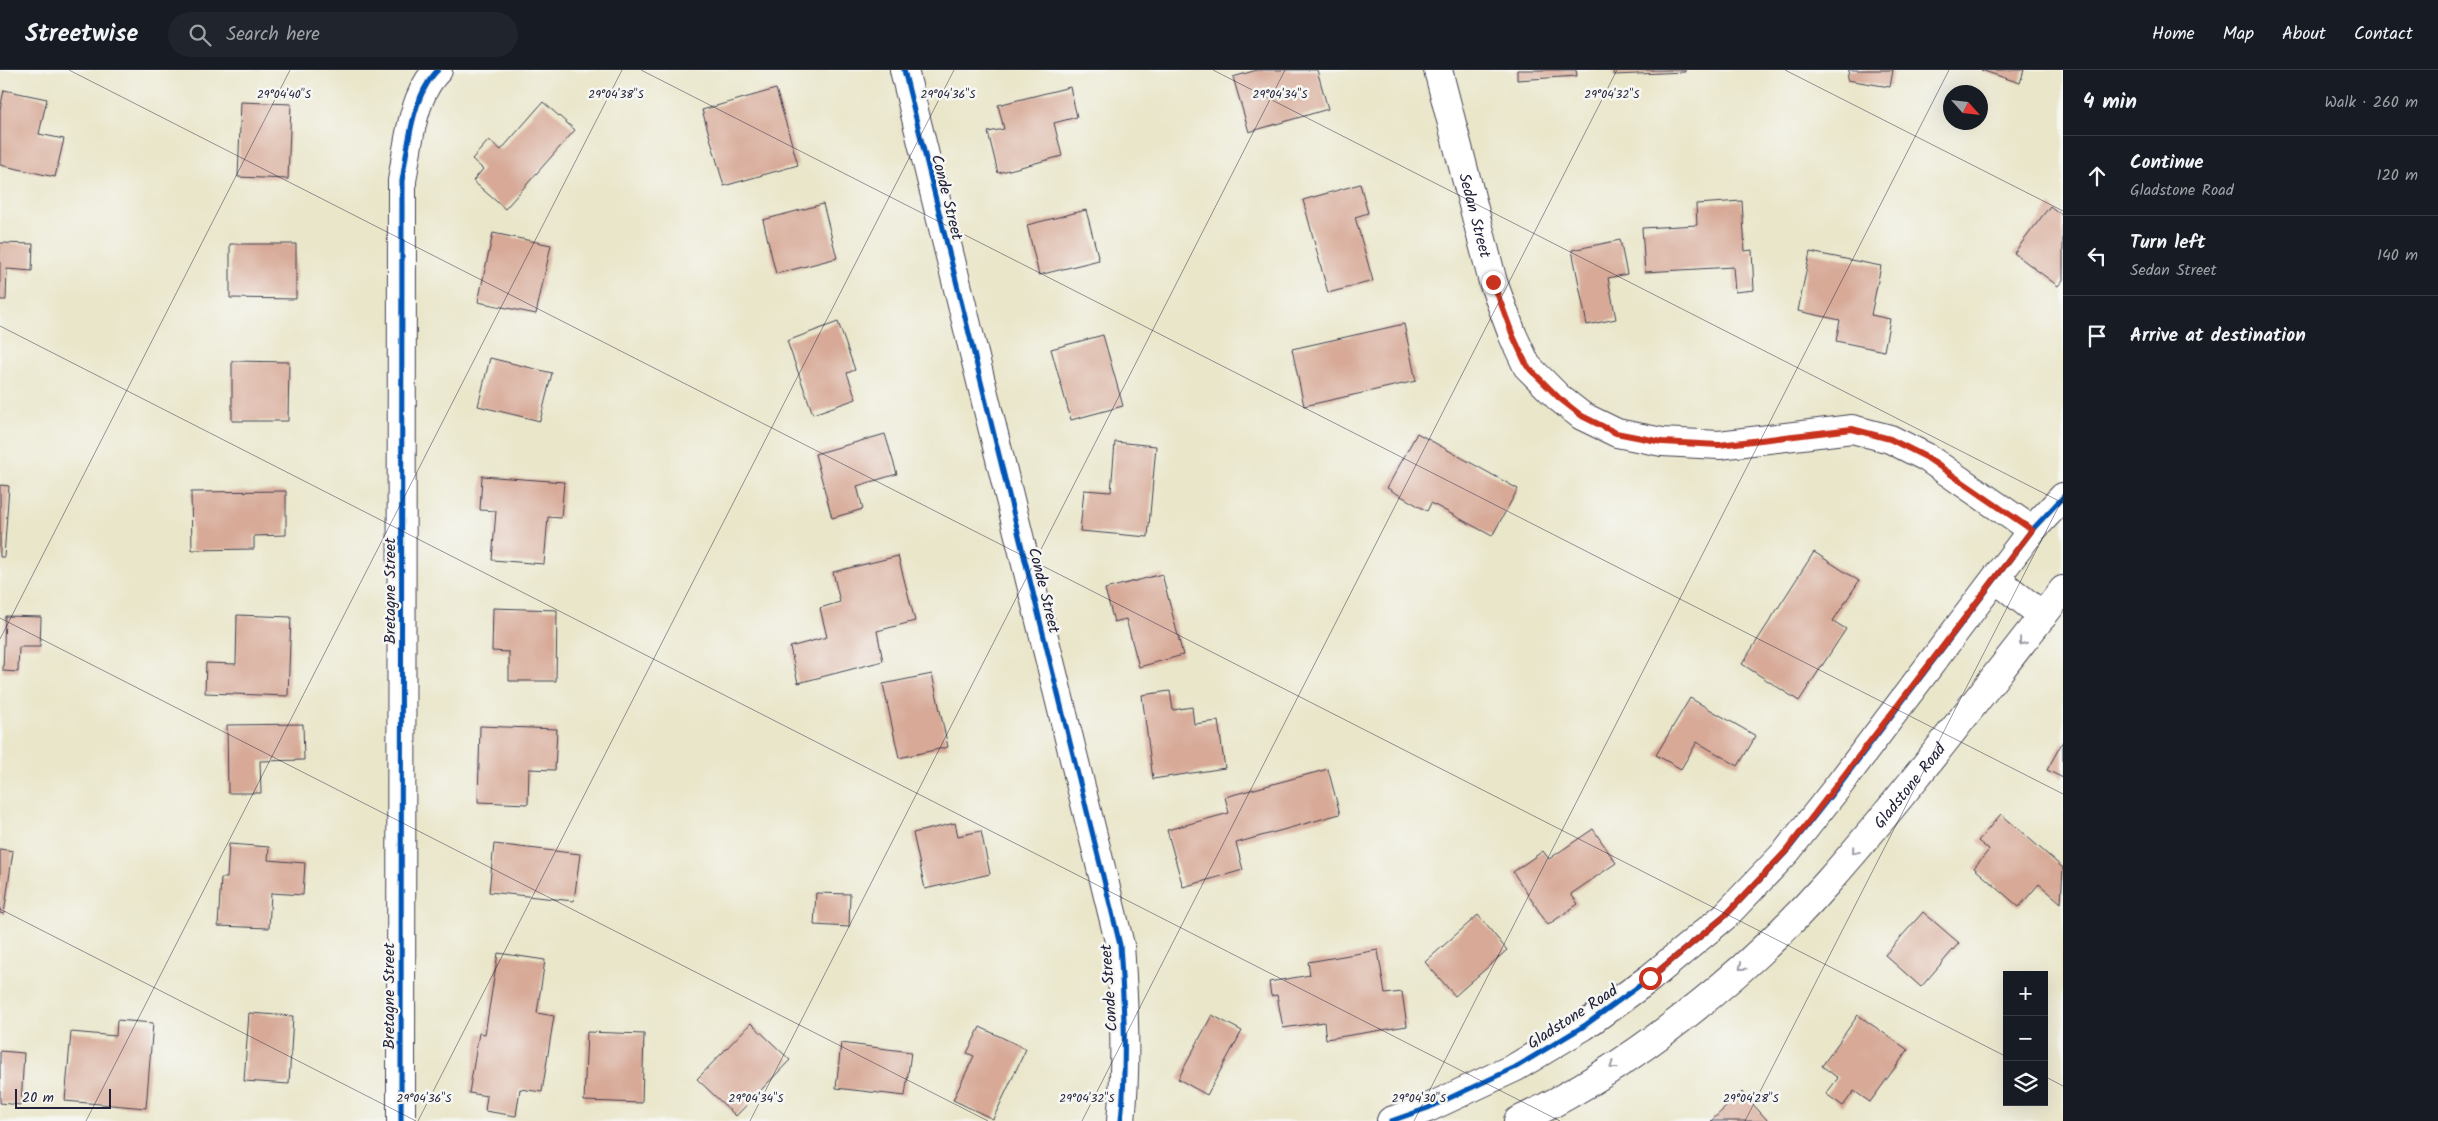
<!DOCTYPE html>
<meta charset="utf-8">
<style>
:root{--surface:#171b24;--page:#20242c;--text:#f1f3f6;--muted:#9ea1a6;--line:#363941}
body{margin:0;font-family:Kalam,sans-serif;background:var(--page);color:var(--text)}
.controls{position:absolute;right:15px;bottom:15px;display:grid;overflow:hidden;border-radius:0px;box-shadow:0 5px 20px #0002}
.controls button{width:45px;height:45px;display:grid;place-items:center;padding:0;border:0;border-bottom:1px solid var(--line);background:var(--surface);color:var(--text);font:25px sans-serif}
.compass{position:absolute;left:1943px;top:15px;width:45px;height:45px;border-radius:50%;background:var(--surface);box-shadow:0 5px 20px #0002;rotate:117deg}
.scale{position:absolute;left:15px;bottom:12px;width:96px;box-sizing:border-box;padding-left:5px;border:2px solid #22223b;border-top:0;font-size:14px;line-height:18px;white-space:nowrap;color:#22223b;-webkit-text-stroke:4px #f6f6f2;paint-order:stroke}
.stop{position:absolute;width:15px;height:15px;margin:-11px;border:4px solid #c8321e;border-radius:50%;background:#fff}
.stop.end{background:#c8321e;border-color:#fff;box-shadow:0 1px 5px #0008}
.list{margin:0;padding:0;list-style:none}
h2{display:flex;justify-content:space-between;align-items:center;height:65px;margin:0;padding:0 20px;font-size:21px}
h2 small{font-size:16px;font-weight:400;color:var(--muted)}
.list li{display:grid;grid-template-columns:32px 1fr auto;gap:15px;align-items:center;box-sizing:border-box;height:80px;padding:0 20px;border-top:1px solid var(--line)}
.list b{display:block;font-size:19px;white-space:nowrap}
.list p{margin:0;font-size:16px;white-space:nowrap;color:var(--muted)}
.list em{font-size:16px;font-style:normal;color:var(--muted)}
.icon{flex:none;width:28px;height:28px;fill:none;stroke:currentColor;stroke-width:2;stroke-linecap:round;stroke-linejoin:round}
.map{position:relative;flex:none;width:2063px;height:1051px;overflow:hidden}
header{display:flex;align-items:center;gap:30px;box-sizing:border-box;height:70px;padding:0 25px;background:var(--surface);border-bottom:1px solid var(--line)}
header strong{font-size:24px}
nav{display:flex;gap:28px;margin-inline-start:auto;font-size:18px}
.search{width:350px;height:45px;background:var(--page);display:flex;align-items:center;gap:12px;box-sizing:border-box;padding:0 18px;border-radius:28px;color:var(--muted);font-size:19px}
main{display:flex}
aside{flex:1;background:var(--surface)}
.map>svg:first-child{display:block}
.building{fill:#d7a996}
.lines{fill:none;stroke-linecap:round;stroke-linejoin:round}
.minor-casing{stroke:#403f50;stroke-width:30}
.minor{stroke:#fff;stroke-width:28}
.cycleway-casing{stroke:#f6f6f2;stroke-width:8}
.cycleway{stroke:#0057b8;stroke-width:5}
.oneway{stroke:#9c9ca7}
.route{stroke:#c8321e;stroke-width:6}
.ticks{fill:none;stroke:#22223b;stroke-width:1;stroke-opacity:0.45}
.labels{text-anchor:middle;stroke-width:5;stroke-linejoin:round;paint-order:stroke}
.street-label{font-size:16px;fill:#22223b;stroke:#f6f6f2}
.ticks-label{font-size:12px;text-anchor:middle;fill:#22223b;stroke:#f6f6f2;stroke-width:5;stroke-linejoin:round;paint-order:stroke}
</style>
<header>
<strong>Streetwise</strong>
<div class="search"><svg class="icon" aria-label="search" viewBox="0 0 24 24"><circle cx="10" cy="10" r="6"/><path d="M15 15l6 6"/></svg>Search here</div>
<nav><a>Home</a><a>Map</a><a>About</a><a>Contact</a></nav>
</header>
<main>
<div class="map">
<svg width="2063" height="1051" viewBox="0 0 2063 1051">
<rect width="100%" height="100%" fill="#f6f6f2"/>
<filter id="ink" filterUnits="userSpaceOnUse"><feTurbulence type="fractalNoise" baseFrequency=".02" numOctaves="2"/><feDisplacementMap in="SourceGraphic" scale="10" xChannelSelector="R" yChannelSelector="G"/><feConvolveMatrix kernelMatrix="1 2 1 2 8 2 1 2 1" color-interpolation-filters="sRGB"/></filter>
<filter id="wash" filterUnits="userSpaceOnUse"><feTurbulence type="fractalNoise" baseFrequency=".0096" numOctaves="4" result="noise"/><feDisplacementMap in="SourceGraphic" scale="20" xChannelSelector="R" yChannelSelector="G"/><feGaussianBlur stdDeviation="1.12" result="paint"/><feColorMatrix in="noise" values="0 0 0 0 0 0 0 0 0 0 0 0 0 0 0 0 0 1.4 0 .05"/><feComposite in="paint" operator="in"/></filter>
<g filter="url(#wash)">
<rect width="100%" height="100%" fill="#eae6ca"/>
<g id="blocks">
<g class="building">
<polygon points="1257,0 1317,0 1328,39 1249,62 1233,7"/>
<polygon points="1517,0 1576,0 1577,6 1517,10"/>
<polygon points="1613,0 1685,0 1685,2 1614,5"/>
<polygon points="1849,0 1893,0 1890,17 1847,10"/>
<polygon points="1981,0 2024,0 2020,13"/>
<polygon points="1070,17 1077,47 1054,53 1062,86 998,103 988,62 1004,59 998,35"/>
<polygon points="776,19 798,95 724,116 702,40"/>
<polygon points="4,20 47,29 39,64 64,69 55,107 0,95 0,39"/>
<polygon points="241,32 291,34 288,109 238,107"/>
<polygon points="543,32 575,60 505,139 473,111 483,99 472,89 489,70 501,80"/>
<polygon points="1360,114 1368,143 1355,147 1373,211 1328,223 1303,130"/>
<polygon points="1742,131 1745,181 1752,180 1754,220 1735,222 1733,197 1645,202 1642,158 1697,155 1696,134"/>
<polygon points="823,134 837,188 776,204 763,150"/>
<polygon points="2050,136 2063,146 2063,210 2058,216 2014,183"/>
<polygon points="1086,140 1099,190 1039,205 1027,155"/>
<polygon points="493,163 551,175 536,244 478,232"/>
<polygon points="1620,170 1627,204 1608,208 1616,249 1587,255 1572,180"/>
<polygon points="0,173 33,174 32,201 7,199 6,230 0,230"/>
<polygon points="230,174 296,174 296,229 230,228"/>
<polygon points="1810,182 1881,196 1871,245 1890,249 1884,281 1836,271 1840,250 1798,241"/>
<polygon points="838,252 855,300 847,303 856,329 813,344 787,271"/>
<polygon points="1404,254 1416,311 1304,336 1292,279"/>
<polygon points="1103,265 1123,336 1071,350 1051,279"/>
<polygon points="490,288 552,303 540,351 478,336"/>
<polygon points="232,291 289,292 288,351 232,351"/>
<polygon points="1417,363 1518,419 1492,466 1431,433 1427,441 1387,418"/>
<polygon points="885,364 897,404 857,416 863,439 832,448 815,384"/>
<polygon points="1115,372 1156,376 1148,467 1080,461 1084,420 1111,422"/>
<polygon points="482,406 564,412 561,448 548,447 544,494 492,490 496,441 480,440"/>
<polygon points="0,415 9,416 4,487 0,487"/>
<polygon points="286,421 286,465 254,466 254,479 192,480 191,422"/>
<polygon points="1814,482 1859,511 1833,551 1846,559 1799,631 1742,594"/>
<polygon points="898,486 915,551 877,561 883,591 798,613 790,577 827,567 820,538 840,532 833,502"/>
<polygon points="1162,504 1183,585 1139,597 1126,549 1114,552 1105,519"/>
<polygon points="493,538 557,540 556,611 509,611 509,582 492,581"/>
<polygon points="237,545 291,547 288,626 205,623 206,593 236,594"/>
<polygon points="5,546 41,547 40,577 19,577 18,602 3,601"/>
<polygon points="932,604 948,677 899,688 883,614"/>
<polygon points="1170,621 1173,640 1192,637 1194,654 1218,651 1225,698 1153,709 1142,625"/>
<polygon points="1690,628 1756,666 1738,696 1697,672 1681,699 1656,685"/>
<polygon points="303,654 304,690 260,691 261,723 228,723 227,655"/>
<polygon points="480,656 557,659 555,700 529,699 528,734 478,732"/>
<polygon points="2063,671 2063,708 2047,700"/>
<polygon points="1328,699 1340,744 1236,773 1243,800 1183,817 1167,760 1229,743 1225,727"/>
<polygon points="2001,744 2063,798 2061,833 2039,814 2019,837 1974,798 1989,780 1978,771"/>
<polygon points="955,753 958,766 981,761 990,804 925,819 913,763"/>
<polygon points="1593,759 1616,793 1571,824 1578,834 1548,855 1513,802 1543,781 1549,789"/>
<polygon points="229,774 269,777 268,790 305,793 303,825 271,823 269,858 218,856 221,808 227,808"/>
<polygon points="494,774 580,784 574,831 489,822"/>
<polygon points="0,779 13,781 4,844 0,843"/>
<polygon points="816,823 850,824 849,857 814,855"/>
<polygon points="1923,842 1959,873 1921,917 1885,885"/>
<polygon points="1478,845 1507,880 1455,926 1425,892"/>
<polygon points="1378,880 1385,924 1402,922 1407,956 1326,969 1324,952 1283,958 1277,925 1271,926 1269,912 1310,905 1308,892"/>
<polygon points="498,883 545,890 537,943 554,946 542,1022 520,1019 516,1046 485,1041 487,1026 469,1023 479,963 485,964"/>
<polygon points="249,943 293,946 289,1014 244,1011"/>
<polygon points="1212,945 1242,961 1207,1025 1178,1009"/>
<polygon points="1858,945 1908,980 1870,1032 1854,1021 1843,1036 1826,1024 1838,1008 1822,996"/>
<polygon points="117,950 153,953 146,1038 65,1031 71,962 116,966"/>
<polygon points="751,953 790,990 736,1046 697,1009"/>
<polygon points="980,957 1026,979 993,1049 953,1030 974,986 967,983"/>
<polygon points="587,962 644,964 642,1033 584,1031"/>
<polygon points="841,973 911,982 905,1026 836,1018"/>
<polygon points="0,981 24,983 21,1035 0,1033"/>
<polygon points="1742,1022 1768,1051 1711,1051"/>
</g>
</g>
</g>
<g filter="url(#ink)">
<use href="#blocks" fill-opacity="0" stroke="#403f50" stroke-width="1"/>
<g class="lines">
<g class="minor-casing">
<g id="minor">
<path d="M904 0 1120 875C1124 934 1127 992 1121 1051"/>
<path id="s1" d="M1438 0 1493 212 1513 266 1527 296 1559 328 1582 346 1617 363 1662 372 1719 375 1852 359 1890 369 1926 387 2032 460"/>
<polyline points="1996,509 2043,546"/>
<path d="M401 1051 402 111C408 76 412 25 438 0"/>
<polyline points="1391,1051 1428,1038 1516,997 1584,956 1650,908 1725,846 1787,781 1836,719 2032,460 2063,427"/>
<path id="s2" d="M1518 1051C1630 998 1747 904 1828 812 1911 718 1986 617 2063 520"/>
</g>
</g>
<use href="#minor" class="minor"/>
<g class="cycleway-casing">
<g id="cycleway">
<path d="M904 0 1120 875C1124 934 1127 992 1121 1051"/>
<path d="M401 1051 402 111C408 76 412 25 438 0"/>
<polyline points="1391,1051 1428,1038 1516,997 1584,956 1650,908 1725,846 1787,781 1836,719 2032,460 2063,427"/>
</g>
</g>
<use href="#cycleway" class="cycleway"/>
</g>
<defs><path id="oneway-chevron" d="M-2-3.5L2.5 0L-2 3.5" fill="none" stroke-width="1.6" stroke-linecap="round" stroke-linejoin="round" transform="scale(1.25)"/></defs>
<g class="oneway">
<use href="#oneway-chevron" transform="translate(2022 572) rotate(128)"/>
<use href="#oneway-chevron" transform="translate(1855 781) rotate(130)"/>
<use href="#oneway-chevron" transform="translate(1742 897) rotate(139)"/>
<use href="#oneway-chevron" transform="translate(1613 996) rotate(146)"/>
</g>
</g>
<g class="lines" filter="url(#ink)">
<polyline class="route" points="1493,212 1513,266 1527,296 1559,328 1582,346 1616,363 1662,372 1719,375 1852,359 1890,369 1926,387 2032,460 1786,781 1725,846 1650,908"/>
</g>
<path class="ticks" d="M69 0 2007 987M641 0 2063 724M1213 0 2063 433M1785 0 2063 141M0 256 1560 1051M0 548 988 1051M0 569 290 0M0 839 416 1051M2044 1006 2063 1016M86 1051 622 0M418 1051 954 0M750 1051 1285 0M1082 1051 1617 0M1414 1051 1949 0M1745 1051 2063 428"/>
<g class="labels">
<g class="street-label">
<text transform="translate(948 127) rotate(76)" y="6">Conde Street</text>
<text dy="6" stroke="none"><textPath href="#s1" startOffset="150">Sedan Street</textPath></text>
<text transform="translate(1045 520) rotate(76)" y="6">Conde Street</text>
<text transform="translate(389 521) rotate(-90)" y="6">Bretagne Street</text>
<text dy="6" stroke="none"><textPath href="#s2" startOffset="520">Gladstone Road</textPath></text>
<text transform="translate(1108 918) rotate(-94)" y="6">Conde Street</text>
<text transform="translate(388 926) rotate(-90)" y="6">Bretagne Street</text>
<text transform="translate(1572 946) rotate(-33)" y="6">Gladstone Road</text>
</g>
</g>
<g class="ticks-label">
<text x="284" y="28">29°04'40"S</text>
<text x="616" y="28">29°04'38"S</text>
<text x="948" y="28">29°04'36"S</text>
<text x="1280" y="28">29°04'34"S</text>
<text x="1612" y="28">29°04'32"S</text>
<text x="424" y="1032">29°04'36"S</text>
<text x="756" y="1032">29°04'34"S</text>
<text x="1087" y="1032">29°04'32"S</text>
<text x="1419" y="1032">29°04'30"S</text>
<text x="1751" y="1032">29°04'28"S</text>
</g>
</svg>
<div class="controls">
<button>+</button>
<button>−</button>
<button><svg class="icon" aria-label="layers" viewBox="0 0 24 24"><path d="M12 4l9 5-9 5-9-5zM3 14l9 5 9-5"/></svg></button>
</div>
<svg class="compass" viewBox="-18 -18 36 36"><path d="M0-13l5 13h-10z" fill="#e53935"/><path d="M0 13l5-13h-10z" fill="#9ea1a6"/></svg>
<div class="scale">20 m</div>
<div class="stop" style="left:1650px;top:908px"></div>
<div class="stop end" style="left:1493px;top:212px"></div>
</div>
<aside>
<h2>4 min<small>Walk · 260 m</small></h2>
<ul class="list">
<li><svg class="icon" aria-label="ahead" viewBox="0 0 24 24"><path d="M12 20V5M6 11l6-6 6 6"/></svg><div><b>Continue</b><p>Gladstone Road</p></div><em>120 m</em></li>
<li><svg class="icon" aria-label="left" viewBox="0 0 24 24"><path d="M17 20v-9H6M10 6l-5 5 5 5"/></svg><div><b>Turn left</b><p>Sedan Street</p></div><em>140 m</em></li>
<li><svg class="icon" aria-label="arrive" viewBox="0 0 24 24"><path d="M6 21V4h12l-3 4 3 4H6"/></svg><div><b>Arrive at destination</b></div></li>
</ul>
</aside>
</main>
